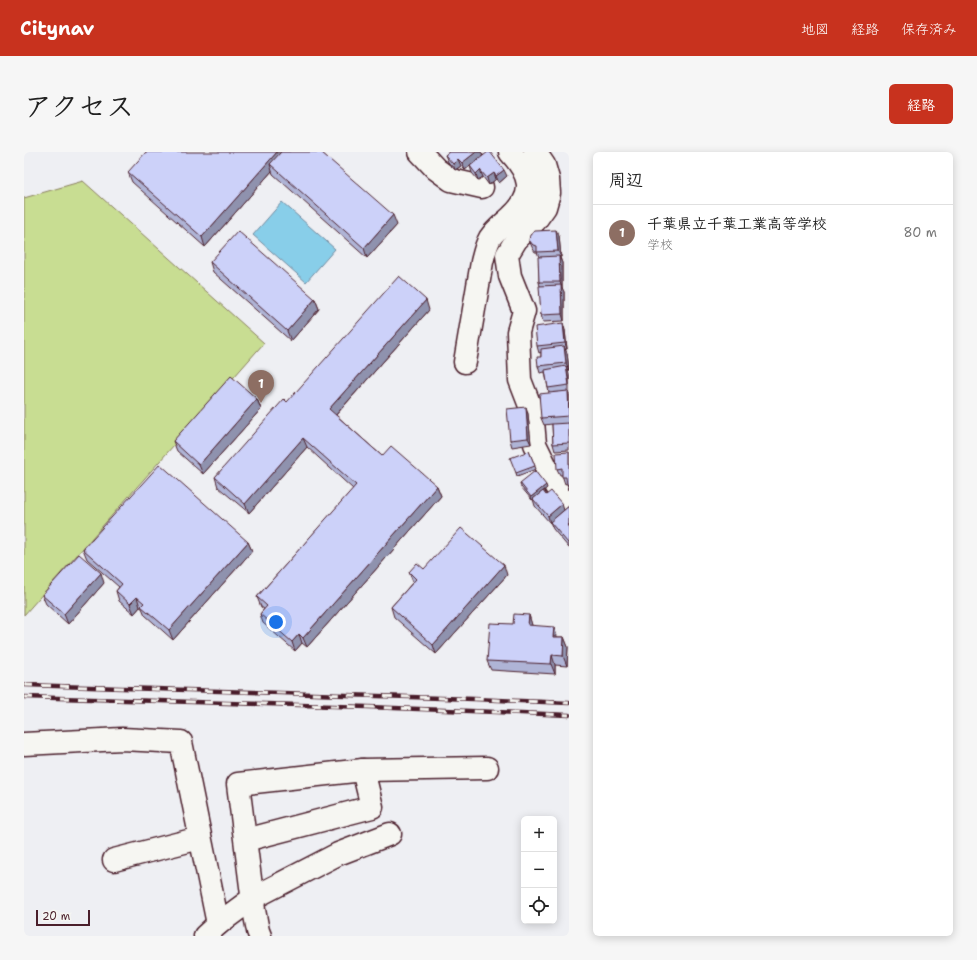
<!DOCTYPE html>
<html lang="ja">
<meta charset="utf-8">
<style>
:root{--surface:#fff;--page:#f6f6f6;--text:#222;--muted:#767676;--line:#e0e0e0;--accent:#c8321e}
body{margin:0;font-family:"Shantell Sans","Klee One",sans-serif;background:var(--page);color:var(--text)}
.controls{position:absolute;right:12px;bottom:12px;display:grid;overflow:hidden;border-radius:6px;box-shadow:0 2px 10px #0003}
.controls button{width:36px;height:36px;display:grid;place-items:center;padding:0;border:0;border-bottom:1px solid var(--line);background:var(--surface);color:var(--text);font:20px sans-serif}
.scale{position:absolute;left:12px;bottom:10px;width:54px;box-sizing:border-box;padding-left:4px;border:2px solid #4a1f2b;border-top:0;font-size:11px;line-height:14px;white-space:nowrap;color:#4a1f2b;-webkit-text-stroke:3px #f6f6f2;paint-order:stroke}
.you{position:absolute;left:252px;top:470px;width:14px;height:14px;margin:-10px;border:3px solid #fff;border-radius:50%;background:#1a73e8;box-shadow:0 0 0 6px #1a73e833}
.badge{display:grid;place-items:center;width:26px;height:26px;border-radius:50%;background:var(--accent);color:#fff;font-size:13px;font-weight:700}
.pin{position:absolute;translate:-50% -33px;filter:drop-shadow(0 1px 2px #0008)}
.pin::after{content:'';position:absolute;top:21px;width:14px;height:12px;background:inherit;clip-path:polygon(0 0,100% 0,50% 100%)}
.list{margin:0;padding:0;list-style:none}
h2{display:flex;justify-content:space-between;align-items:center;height:52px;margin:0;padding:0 16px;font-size:17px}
h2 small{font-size:13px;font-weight:400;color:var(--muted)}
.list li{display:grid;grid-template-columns:26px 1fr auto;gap:12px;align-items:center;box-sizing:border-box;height:56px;padding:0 16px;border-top:1px solid var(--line)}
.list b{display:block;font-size:15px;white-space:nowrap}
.list p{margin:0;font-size:13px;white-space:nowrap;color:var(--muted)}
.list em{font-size:13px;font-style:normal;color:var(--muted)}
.icon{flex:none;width:22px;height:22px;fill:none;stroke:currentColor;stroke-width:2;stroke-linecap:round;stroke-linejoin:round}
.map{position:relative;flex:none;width:545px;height:784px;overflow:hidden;border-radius:6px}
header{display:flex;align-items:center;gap:24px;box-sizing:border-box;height:56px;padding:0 20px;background:var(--accent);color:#fff}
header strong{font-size:19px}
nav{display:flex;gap:22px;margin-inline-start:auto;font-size:14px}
.intro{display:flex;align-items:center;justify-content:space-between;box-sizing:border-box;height:96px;padding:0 24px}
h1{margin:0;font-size:28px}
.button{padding:10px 18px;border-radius:6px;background:var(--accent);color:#fff;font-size:14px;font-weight:700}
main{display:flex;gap:24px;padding:0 24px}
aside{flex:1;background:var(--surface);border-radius:6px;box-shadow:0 2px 10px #0003}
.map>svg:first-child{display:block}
.green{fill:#c8dd92;stroke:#897e5e}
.water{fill:#88cee9;stroke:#6f889d}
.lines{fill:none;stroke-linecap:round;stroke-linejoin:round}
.minor-casing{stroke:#4a1f2b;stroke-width:25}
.minor{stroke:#f6f6f2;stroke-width:22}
.rail-casing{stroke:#4a1f2b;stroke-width:4.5}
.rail{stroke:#f6f6f2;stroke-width:3;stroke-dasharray:9;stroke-linecap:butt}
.wall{fill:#afb4d6;stroke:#4a1f2b}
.shaded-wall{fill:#8f92ae;stroke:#4a1f2b}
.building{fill:#ccd1f9;stroke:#4a1f2b}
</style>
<header>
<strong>Citynav</strong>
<nav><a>地図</a><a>経路</a><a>保存済み</a></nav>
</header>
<div class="intro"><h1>アクセス</h1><a class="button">経路</a></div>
<main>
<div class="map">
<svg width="545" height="784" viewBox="0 0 545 784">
<rect width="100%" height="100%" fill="#eeeff3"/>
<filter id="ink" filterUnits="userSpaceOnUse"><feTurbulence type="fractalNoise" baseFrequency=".025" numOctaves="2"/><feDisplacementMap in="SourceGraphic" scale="8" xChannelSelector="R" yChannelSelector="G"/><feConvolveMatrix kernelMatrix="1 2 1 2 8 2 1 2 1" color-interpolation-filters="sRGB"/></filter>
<g filter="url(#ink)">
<polygon class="green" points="59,29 240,191 0,463 0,46"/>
<polygon class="water" points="258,50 311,97 282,130 229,83"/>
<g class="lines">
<g class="minor-casing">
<g id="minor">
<polyline points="396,0 412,17 427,28 458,35"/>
<polyline points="511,0 520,13 524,27 525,41 521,55 511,69 492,88 483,103 486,124 500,159 494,180 496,228 508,259 511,292 531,333 540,348 545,351"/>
<path d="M441 210 458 110C460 102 462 93 466 86 472 77 481 71 488 64 513 41 506 22 486 0"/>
<polyline points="0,592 98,587 157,590 194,772"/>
<polyline points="222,688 348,655 339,618"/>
<polyline points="90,708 176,686"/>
<polyline points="181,784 194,772 229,746 314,702 366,682"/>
<polyline points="236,784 234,779 230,758 214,632 339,618 463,616"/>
</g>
</g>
<use href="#minor" class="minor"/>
<g class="rail-casing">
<g id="rail">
<polyline points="0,533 450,547 545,551"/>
<polyline points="0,545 344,555 545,563"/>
</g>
</g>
<use href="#rail" class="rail"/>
</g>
<g class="wall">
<polygon points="297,0 373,73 343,106 249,22 248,19 181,95 108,30 104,20"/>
<polygon points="425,0 457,0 459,3 441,18 437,14 431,18 424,10 421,3"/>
<polygon points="446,14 483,24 475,31 472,27 465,33 459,25 454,28 448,21"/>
<polygon points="535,84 537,105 536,105 538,111 538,136 540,140 540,169 519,170 517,163 516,134 515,130 515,105 513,100 511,100 508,95 505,88"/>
<polygon points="186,110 291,147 295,157 267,189 189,120"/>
<polygon points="405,158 312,263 358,304 413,334 417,344 283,495 278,491 271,499 239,471 236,462 240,457 237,455 233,445 329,337 283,295 225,361 194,335 191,325 263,250"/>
<polygon points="541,178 543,197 541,198 543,201 545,218 543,218 545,224 545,240 544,240 545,243 545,298 531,299 529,292 528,272 520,273 517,266 525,241 524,236 521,220 516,221 514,214 517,205 517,200 515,201 513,194"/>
<polygon points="233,247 237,257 179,322 153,299 149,289"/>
<polygon points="502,255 504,262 507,292 488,295 486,288"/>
<polygon points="505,299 512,317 493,324 492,321"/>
<polygon points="545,300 545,338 543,331 541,332 538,323 536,323 533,317"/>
<polygon points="496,331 523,336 519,339 522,343 540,358 545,354 545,396 529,377 526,370 526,371 511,354 509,347 508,348 497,335"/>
<polygon points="224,390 228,399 149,488 121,463 118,456 116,455 110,462 95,449 92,439 95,435 63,407 59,397"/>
<polygon points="400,417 483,423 412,502 370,465 367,455 389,430 385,420"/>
<polygon points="80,431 44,472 22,452 18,443"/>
<polygon points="505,463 508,474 533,485 540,485 544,495 543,514 531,513 531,522 467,518 463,509 489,472"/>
</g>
<g class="shaded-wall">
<polygon points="253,0 266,0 246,12 248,19 181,95 178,85"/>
<polygon points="452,0 457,0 459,3 441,18 438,11"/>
<polygon points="434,7 437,14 431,18 429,12"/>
<polygon points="456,18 459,25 454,28 452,22"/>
<polygon points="480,18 483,24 475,31 472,24"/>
<polygon points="470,21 472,27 465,33 463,26"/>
<polygon points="369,63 373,73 343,106 340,96"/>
<polygon points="532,78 535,84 537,105 534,99"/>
<polygon points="535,104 538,111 538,136 536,130"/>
<polygon points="537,133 540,140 540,169 538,162"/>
<polygon points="291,147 295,157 267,189 263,179"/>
<polygon points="402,148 405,158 309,266 305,257"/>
<polygon points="539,171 541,178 543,197 541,191"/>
<polygon points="540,194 543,201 545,218 542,211"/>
<polygon points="542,214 545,221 545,233"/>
<polygon points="544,239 545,243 545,257"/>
<polygon points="233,247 237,257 179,322 175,313"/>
<polygon points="502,255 504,262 507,292 504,286"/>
<polygon points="279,286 283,295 225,361 221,352"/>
<polygon points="522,333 523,336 508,348 507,345"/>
<polygon points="413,334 417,344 283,495 279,486"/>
<polygon points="538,352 540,358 526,371 524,364"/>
<polygon points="224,390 228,399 149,488 145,478"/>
<polygon points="480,413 483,423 412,502 409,493"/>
<polygon points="77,421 80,431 44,472 40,462"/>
<polygon points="113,445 116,455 110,462 106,452"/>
<polygon points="505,463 508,473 508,483 504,473"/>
<polygon points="530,475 533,484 532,494 529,485"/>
<polygon points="275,482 278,491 271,499 268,490"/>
<polygon points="540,485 544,495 543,514 539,504"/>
<polygon points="528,503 531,513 531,522 527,512"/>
</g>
<g class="building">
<polygon points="122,0 253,0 178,85 104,20"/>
<polygon points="257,0 297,0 369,63 340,96 246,12"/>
<polygon points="425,0 452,0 438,11 434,7 429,12 421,3"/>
<polygon points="464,0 466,0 480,18 472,24 470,21 463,26 456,18 452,22 446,14"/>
<polygon points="532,78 534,99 513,100 513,94 509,93 505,88 506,83 511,79"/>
<polygon points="214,79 291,147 263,179 186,110"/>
<polygon points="535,104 536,130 515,130 514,105"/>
<polygon points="375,124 402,148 305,257 358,304 367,294 413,334 279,486 275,482 268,490 236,462 243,454 233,445 332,333 279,286 221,352 191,325 260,247 263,250"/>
<polygon points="537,133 538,162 517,163 515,134"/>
<polygon points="539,171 541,191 513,194 511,175"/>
<polygon points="540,194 542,211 514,214 513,205 517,205 517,197"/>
<polygon points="542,214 545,233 524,236 521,218"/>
<polygon points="207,224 233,247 175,313 149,289"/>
<polygon points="544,239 545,264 517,266 515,242"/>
<polygon points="502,255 504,286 486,288 483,257"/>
<polygon points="545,271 545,291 529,292 528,272"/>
<polygon points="505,299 511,314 492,321 486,306"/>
<polygon points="545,300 545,332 543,333 542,325 538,325 538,316 533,317 532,301"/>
<polygon points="136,312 224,390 145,478 117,454 120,451 113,445 106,452 92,439 98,432 59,397"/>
<polygon points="511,319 522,333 507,345 496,331"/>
<polygon points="519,339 522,343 527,339 538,352 524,364 509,347"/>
<polygon points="545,354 545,372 544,373 545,374 545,390 544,391 526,370"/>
<polygon points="437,376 480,413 409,493 367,455 392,427 385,420 393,411 400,417"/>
<polygon points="55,402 77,421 40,462 18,443"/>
<polygon points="490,462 505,463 504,473 530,475 529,485 540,485 539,504 528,503 527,512 463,509 466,471 489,472"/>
</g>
</g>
</svg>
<div class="controls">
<button>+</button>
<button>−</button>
<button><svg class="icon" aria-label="locate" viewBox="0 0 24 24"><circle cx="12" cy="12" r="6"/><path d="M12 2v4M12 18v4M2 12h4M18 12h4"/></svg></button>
</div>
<div class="scale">20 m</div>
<div class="you"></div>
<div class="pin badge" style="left:237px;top:251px;background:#8d6e63">1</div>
</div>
<aside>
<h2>周辺<small></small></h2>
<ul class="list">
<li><span class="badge" style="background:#8d6e63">1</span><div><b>千葉県立千葉工業高等学校</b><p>学校</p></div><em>80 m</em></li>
</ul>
</aside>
</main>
